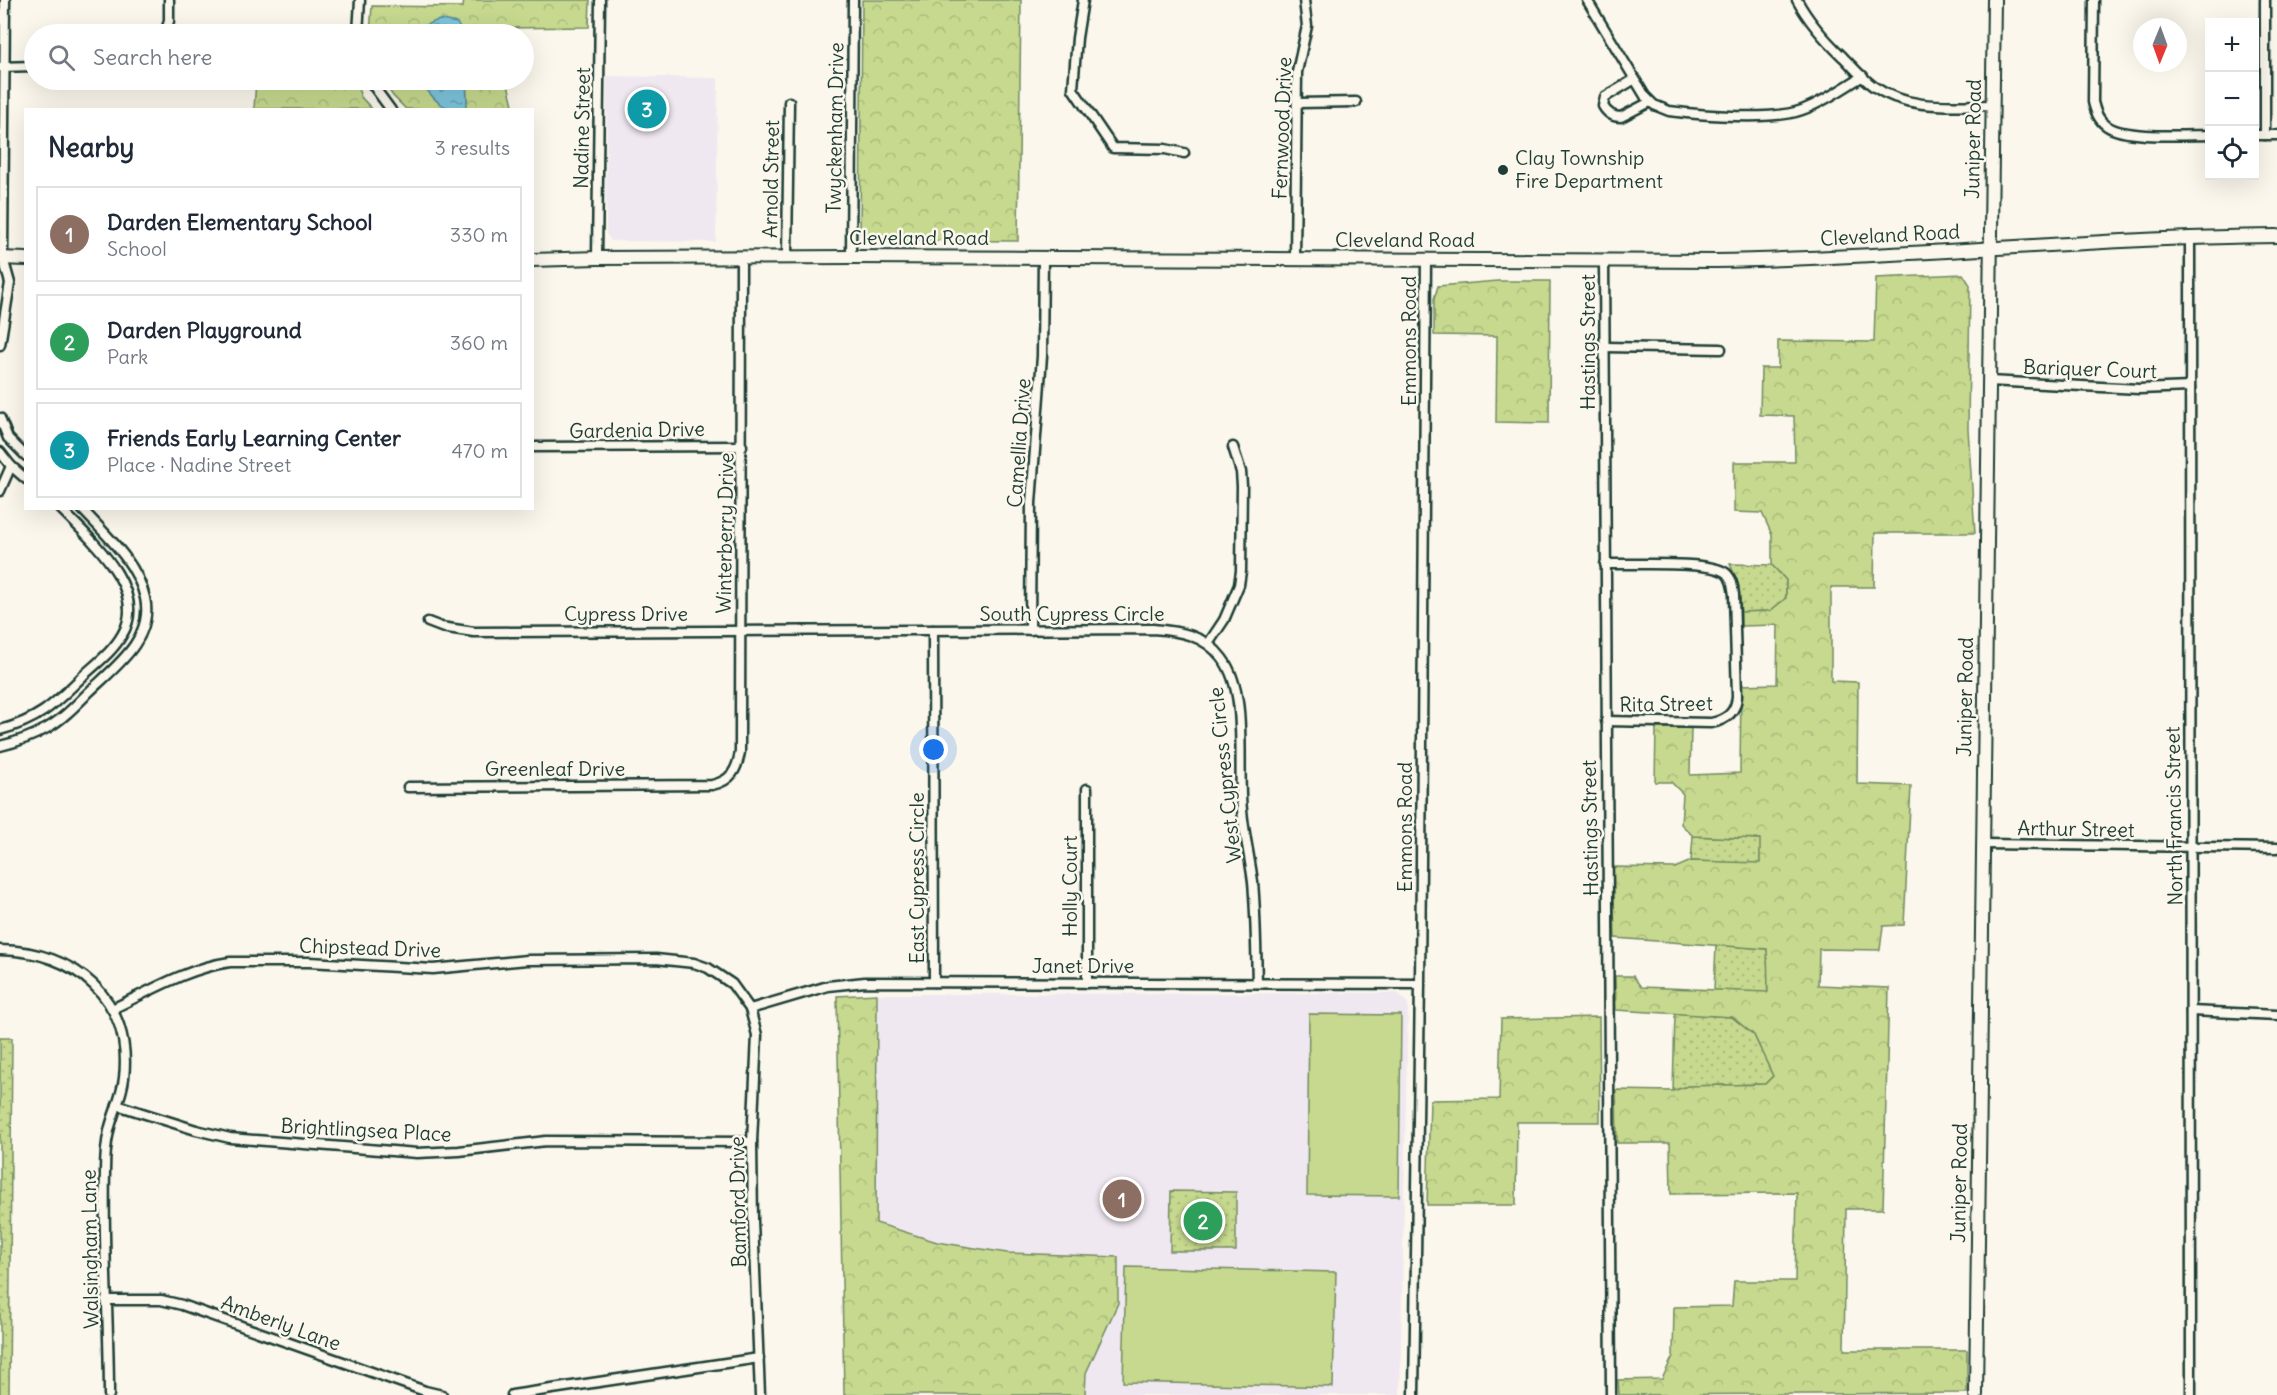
<!DOCTYPE html>
<meta charset="utf-8">
<style>
:root{--surface:#fff;--page:#f2f2f3;--text:#1f2937;--muted:#747a83;--line:#e0e1e3;--accent:#1f3d34}
body{margin:0;font-family:Delius,sans-serif;background:var(--page);color:var(--text)}
.controls{position:absolute;right:18px;top:18px;display:grid;overflow:hidden;border-radius:0px;box-shadow:0 6px 24px #0002}
.controls button{width:54px;height:54px;display:grid;place-items:center;padding:0;border:0;border-bottom:2px solid var(--line);background:var(--surface);color:var(--text);font:30px sans-serif}
.compass{position:absolute;left:2133px;top:18px;width:54px;height:54px;border-radius:50%;background:var(--surface);box-shadow:0 6px 24px #0002;rotate:181deg}
.you{position:absolute;left:934px;top:750px;width:21px;height:21px;margin:-15px;border:4px solid #fff;border-radius:50%;background:#1a73e8;box-shadow:0 0 0 9px #1a73e833}
.badge{display:grid;place-items:center;width:39px;height:39px;border-radius:50%;background:var(--accent);color:#fff;font-size:20px;font-weight:700}
.pin{position:absolute;translate:-50% -50%;border:3px solid #fff;box-shadow:0 2px 6px #0006}
.list{margin:0;padding:0;list-style:none}
h2{display:flex;justify-content:space-between;align-items:center;height:78px;margin:0;padding:0 24px;font-size:26px}
h2 small{font-size:20px;font-weight:400;color:var(--muted)}
.list li{display:grid;grid-template-columns:39px 1fr auto;gap:18px;align-items:center;box-sizing:border-box;height:96px;margin:0 12px 12px;padding:0 12px;border:2px solid var(--line);border-radius:0px}
.list b{display:block;font-size:22px;white-space:nowrap}
.list p{margin:0;font-size:20px;white-space:nowrap;color:var(--muted)}
.list em{font-size:20px;font-style:normal;color:var(--muted)}
.icon{flex:none;width:33px;height:33px;fill:none;stroke:currentColor;stroke-width:2;stroke-linecap:round;stroke-linejoin:round}
.map{position:relative;flex:none;width:2277px;height:1395px;overflow:hidden}
.search{position:absolute;background:var(--surface);box-shadow:0 6px 24px #0002;left:24px;top:24px;width:510px;height:66px;display:flex;align-items:center;gap:15px;box-sizing:border-box;padding:0 21px;border-radius:33px;color:var(--muted);font-size:22px}
.panel{position:absolute;background:var(--surface);box-shadow:0 6px 24px #0002;left:24px;top:108px;width:510px;height:402px;border-radius:0px}
.map>svg:first-child{display:block}
.built{fill:#f0e8f0}
.grass{fill:url(#grass-dots);stroke:#728b61;stroke-width:1.5}
.forest{fill:url(#forest-crowns);stroke:#728b61;stroke-width:1.5}
.pitch{fill:#c6d98e;stroke:#728b61;stroke-width:1.5}
.water{fill:url(#water-ripples);stroke:#578f99;stroke-width:1.5}
.lines{fill:none;stroke-linecap:round;stroke-linejoin:round}
.street-casing{stroke:#1f3d34;stroke-width:13}
.secondary-casing{stroke:#1f3d34;stroke-width:16}
.street{stroke:#fbf7ec;stroke-width:8}
.secondary{stroke:#fbf7ec;stroke-width:12}
.poi-dot{fill:#1f3d34;stroke:#fbf7ec;stroke-width:2}
.labels{text-anchor:middle;stroke-width:5;stroke-linejoin:round;paint-order:stroke}
.street-label{font-size:20px;fill:#1f3d34;stroke:#fbf7ec}
.poi-label{font-size:20px;fill:#1f3d34;stroke:#fbf7ec;text-anchor:start}
</style>
<div class="map">
<svg width="2277" height="1395" viewBox="0 0 2277 1395">
<defs>
<pattern id="grass-dots" width="8" height="8" patternUnits="userSpaceOnUse" patternTransform="scale(1.5)"><rect width="8" height="8" fill="#c6d98e"/><path d="M2 2h.1M6 6h.1" fill="none" stroke="#aabb7b" stroke-width="1.8" stroke-linecap="round"/></pattern>
<pattern id="forest-crowns" width="20" height="18" patternUnits="userSpaceOnUse" patternTransform="scale(1.5)"><rect width="20" height="18" fill="#c6d98e"/><path d="M2 6a3 3 0 1 1 6 0M12 15a3 3 0 1 1 6 0" fill="none" stroke="#aabb7b"/></pattern>
<pattern id="water-ripples" width="26" height="14" patternUnits="userSpaceOnUse" patternTransform="scale(1.5)"><rect width="26" height="14" fill="#7dc5dd"/><path d="M2 4q2-2 4 0t4 0M15 11q2-2 4 0t4 0" fill="none" stroke="#66a1b4"/></pattern>
</defs>
<rect width="100%" height="100%" fill="#fbf7ec"/>
<filter id="ink" filterUnits="userSpaceOnUse"><feTurbulence type="fractalNoise" baseFrequency=".0167" numOctaves="2"/><feDisplacementMap in="SourceGraphic" scale="12" xChannelSelector="R" yChannelSelector="G"/><feConvolveMatrix kernelMatrix="1 2 1 2 8 2 1 2 1" color-interpolation-filters="sRGB"/></filter>
<g filter="url(#ink)">
<g class="built">
<polygon points="607,76 718,78 716,242 611,241 606,234"/>
<polygon points="1398,993 1408,1004 1400,1395 844,1395 837,996 877,994"/>
</g>
<g class="grass">
<polygon points="1730,564 1772,565 1786,580 1786,598 1770,611 1741,612 1739,586"/>
<polygon points="1693,836 1761,839 1760,864 1691,861"/>
<polygon points="1716,945 1768,949 1768,993 1714,990"/>
<polygon points="1675,1013 1732,1017 1754,1035 1773,1076 1765,1084 1688,1086 1673,1091"/>
<polygon points="0,1038 12,1038 9,1395 0,1395"/>
<polygon points="1171,1191 1236,1192 1236,1251 1170,1251"/>
</g>
<g class="forest">
<path d="M464 0H590L589 27 502 28V34H463L462 30 441 20C432 23 421 25 417 34H370L372 6 463 7Z"/>
<polygon points="862,0 1021,0 1018,241 869,240 860,232"/>
<polygon points="256,80 355,80 361,97 372,109 254,109"/>
<polygon points="382,80 419,80 437,101 449,109 406,109 393,96"/>
<polygon points="466,80 507,80 514,109 464,110 467,101"/>
<polygon points="1963,274 1970,285 1968,429 1975,533 1875,533 1874,587 1831,587 1831,681 1858,682 1857,784 1911,786 1904,925 1883,926 1880,950 1819,949 1818,985 1889,988 1883,1209 1846,1209 1844,1350 1967,1350 1967,1393 1619,1395 1618,1380 1662,1379 1673,1356 1674,1307 1732,1306 1734,1281 1795,1281 1797,1193 1671,1194 1670,1143 1617,1143 1616,1090 1673,1091 1688,1086 1765,1084 1773,1076 1754,1035 1732,1017 1616,1010 1615,976 1633,976 1641,987 1768,992 1767,949 1615,938 1613,867 1675,868 1691,861 1760,863 1760,839 1693,836 1681,824 1683,794 1671,782 1655,782 1656,728 1691,728 1690,775 1740,773 1741,685 1777,684 1778,625 1741,626 1741,612 1770,611 1786,598 1786,580 1772,565 1772,535 1762,513 1734,512 1734,462 1795,462 1794,416 1760,415 1761,368 1778,368 1778,341 1874,342 1876,278"/>
<polygon points="1498,281 1550,281 1549,423 1496,422 1497,336 1434,335 1434,299 1438,286"/>
<polygon points="877,994 876,1223 937,1242 1007,1253 1118,1257 1118,1303 1086,1373 1085,1395 844,1395 837,996"/>
<polygon points="1599,1017 1600,1122 1517,1122 1516,1205 1427,1205 1430,1100 1499,1099 1501,1019"/>
</g>
<g class="pitch">
<polygon points="1309,1014 1401,1015 1399,1196 1307,1195"/>
<polygon points="1126,1267 1336,1272 1333,1387 1123,1382"/>
</g>
<g class="water">
<path d="M441 20 457 23 463 34H417C421 25 432 22 441 20Z"/>
<path d="M419 80H466L467 101 465 109C440 112 433 97 419 80Z"/>
</g>
<g class="lines">
<g class="street-casing">
<g id="street">
<polyline points="1083,0 1077,38 1073,89 1113,148 1165,149 1184,153"/>
<path d="M1587 0 1645 96 1654 105 1669 111C1701 115 1773 121 1802 110 1824 102 1843 88 1863 76"/>
<path d="M1797 0C1809 22 1825 40 1843 57 1853 67 1862 78 1873 86 1909 111 1952 105 1993 105"/>
<path d="M2094 0 2093 102C2095 111 2099 121 2107 126 2125 139 2186 135 2210 135"/>
<polyline points="165,34 169,21 169,0"/>
<polyline points="358,34 360,0"/>
<polyline points="0,67 34,66"/>
<path d="M1635 79 1605 97 1603 106C1607 113 1612 117 1621 117L1650 102"/>
<polyline points="369,80 391,110"/>
<polyline points="1297,103 1356,102"/>
<polyline points="2254,135 2277,135"/>
<polyline points="2265,135 2265,0"/>
<polyline points="2190,237 2191,1395"/>
<polyline points="787,257 789,102"/>
<polyline points="851,257 853,0"/>
<polyline points="597,258 600,0"/>
<polyline points="1295,259 1297,72 1307,26 1304,0"/>
<polyline points="1604,261 1611,1395"/>
<polyline points="0,345 10,283 3,258 5,0"/>
<polyline points="1605,347 1721,349"/>
<polyline points="1989,381 2139,389 2190,387"/>
<polyline points="0,418 8,438 26,456"/>
<polyline points="532,447 742,446"/>
<polyline points="0,452 11,466 26,479"/>
<polyline points="0,491 11,466"/>
<path d="M1605 564C1629 565 1710 560 1726 573 1732 578 1733 587 1734 595L1737 696C1736 713 1726 720 1711 723L1606 721"/>
<path d="M428 622 441 627 474 632 1153 629C1179 631 1205 635 1222 658 1249 693 1237 765 1242 810 1244 834 1250 858 1253 882 1256 916 1256 949 1257 983"/>
<polyline points="933,630 934,982"/>
<polyline points="1030,630 1031,503 1042,356 1043,258"/>
<polyline points="1208,644 1224,620 1239,585 1241,571 1242,486 1241,472 1233,447"/>
<path d="M0 730C41 719 54 704 84 675 97 663 113 651 122 635 150 590 89 538 60 508"/>
<path d="M0 746C17 742 32 737 47 728 63 719 76 705 89 692 115 667 154 639 145 598 137 562 105 534 81 508"/>
<path d="M408 787 712 785C731 781 737 770 740 752L741 257"/>
<polyline points="1983,844 2277,848"/>
<path d="M0 950C75 951 133 999 124 1078 122 1097 113 1113 109 1131 106 1144 105 1158 105 1172 103 1246 109 1320 109 1395"/>
<polyline points="1087,983 1087,789"/>
<path d="M112 1009C150 991 188 968 230 962H309L433 969 527 960 656 959 694 963 708 968 732 984 750 1009 757 1035 752 1142 753 1221 760 1395"/>
<polyline points="750,1009 828,986 865,982 1420,984"/>
<polyline points="2191,1011 2277,1015"/>
<polyline points="117,1105 196,1130 230,1138 417,1153 459,1151 546,1141 752,1142"/>
<polyline points="106,1300 161,1300 182,1305 425,1391 442,1395"/>
<polyline points="512,1395 759,1358"/>
<polyline points="1414,1395 1420,984 1426,260"/>
</g>
</g>
<g class="secondary-casing">
<g id="secondary">
<polyline points="0,258 26,259"/>
<path d="M532 260 597 258 851 257 1716 261C1903 258 2090 238 2277 236"/>
<polyline points="1976,1395 1994,0"/>
</g>
</g>
<use href="#street" class="street"/>
<use href="#secondary" class="secondary"/>
</g>
</g>
<circle class="poi-dot" cx="1503" cy="170" r="6"/>
<g class="labels">
<g class="street-label">
<text transform="translate(582 128) rotate(-89)" y="7">Nadine Street</text>
<text transform="translate(835 128) rotate(-89)" y="7">Twyckenham Drive</text>
<text transform="translate(1282 128) rotate(-88)" y="7">Fernwood Drive</text>
<text transform="translate(1973 139) rotate(-89)" y="7">Juniper Road</text>
<text transform="translate(771 179) rotate(-89)" y="7">Arnold Street</text>
<text transform="translate(1890 235) rotate(-3)" y="7">Cleveland Road</text>
<text x="919" y="245">Cleveland Road</text>
<text x="1405" y="247">Cleveland Road</text>
<text transform="translate(1409 341) rotate(-90)" y="7">Emmons Road</text>
<text transform="translate(1588 342) rotate(-90)" y="7">Hastings Street</text>
<text transform="translate(2090 369) rotate(2)" y="7">Bariquer Court</text>
<text transform="translate(637 430) rotate(-1)" y="7">Gardenia Drive</text>
<text transform="translate(1019 443) rotate(-86)" y="7">Camellia Drive</text>
<text transform="translate(725 533) rotate(-89)" y="7">Winterberry Drive</text>
<text x="626" y="621">Cypress Drive</text>
<text x="1072" y="621">South Cypress Circle</text>
<text transform="translate(1965 697) rotate(-89)" y="7">Juniper Road</text>
<text transform="translate(1666 704) rotate(-1)" y="7">Rita Street</text>
<text x="555" y="776">Greenleaf Drive</text>
<text transform="translate(1225 775) rotate(-96)" y="7">West Cypress Circle</text>
<text transform="translate(2174 816) rotate(-91)" y="7">North Francis Street</text>
<text transform="translate(1405 827) rotate(-90)" y="7">Emmons Road</text>
<text transform="translate(1590 828) rotate(-91)" y="7">Hastings Street</text>
<text transform="translate(2076 829) rotate(1)" y="7">Arthur Street</text>
<text transform="translate(917 878) rotate(-90)" y="7">East Cypress Circle</text>
<text transform="translate(1070 886) rotate(-90)" y="7">Holly Court</text>
<text transform="translate(370 948) rotate(2)" y="7">Chipstead Drive</text>
<text x="1083" y="973">Janet Drive</text>
<text transform="translate(366 1130) rotate(3)" y="7">Brightlingsea Place</text>
<text transform="translate(1959 1183) rotate(-89)" y="7">Juniper Road</text>
<text transform="translate(738 1202) rotate(-91)" y="7">Bamford Drive</text>
<text transform="translate(90 1249) rotate(-91)" y="7">Walsingham Lane</text>
<text transform="translate(281 1323) rotate(20)" y="7">Amberly Lane</text>
</g>
<g class="poi-label">
<text x="1515" y="165">Clay Township<tspan x="1515" dy="23">Fire Department</tspan></text>
</g>
</g>
</svg>
<div class="controls">
<button>+</button>
<button>−</button>
<button><svg class="icon" aria-label="locate" viewBox="0 0 24 24"><circle cx="12" cy="12" r="6"/><path d="M12 2v4M12 18v4M2 12h4M18 12h4"/></svg></button>
</div>
<svg class="compass" viewBox="-18 -18 36 36"><path d="M0-13l5 13h-10z" fill="#e53935"/><path d="M0 13l5-13h-10z" fill="#747a83"/></svg>
<div class="you"></div>
<div class="pin badge" style="left:1122px;top:1199px;background:#8d6e63">1</div>
<div class="pin badge" style="left:1203px;top:1221px;background:#2e9e5b">2</div>
<div class="pin badge" style="left:647px;top:109px;background:#0f9aa8">3</div>
<div class="search"><svg class="icon" aria-label="search" viewBox="0 0 24 24"><circle cx="10" cy="10" r="6"/><path d="M15 15l6 6"/></svg>Search here</div>
<section class="panel">
<h2>Nearby<small>3 results</small></h2>
<ul class="list">
<li><span class="badge" style="background:#8d6e63">1</span><div><b>Darden Elementary School</b><p>School</p></div><em>330 m</em></li>
<li><span class="badge" style="background:#2e9e5b">2</span><div><b>Darden Playground</b><p>Park</p></div><em>360 m</em></li>
<li><span class="badge" style="background:#0f9aa8">3</span><div><b>Friends Early Learning Center</b><p>Place · Nadine Street</p></div><em>470 m</em></li>
</ul>
</section>
</div>
